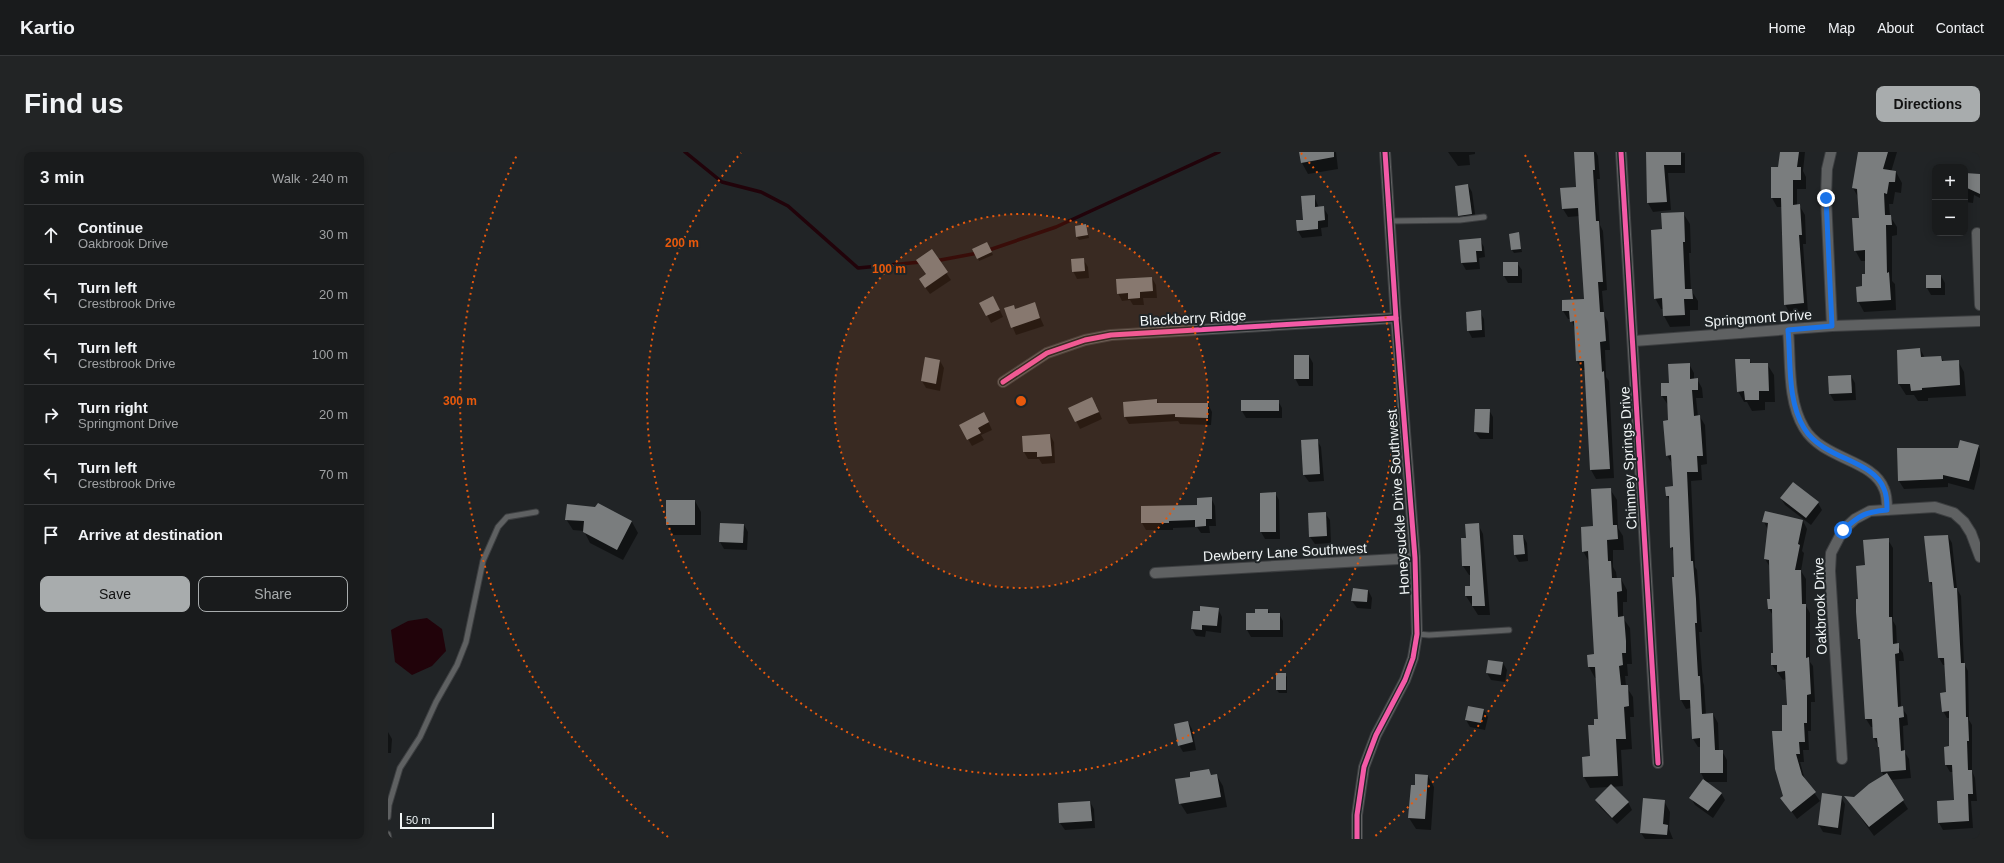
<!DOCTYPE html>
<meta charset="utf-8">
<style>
:root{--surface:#191b1c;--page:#222425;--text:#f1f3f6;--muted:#9fa1a3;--line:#37393b;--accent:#a8acad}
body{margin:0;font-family:Arial,sans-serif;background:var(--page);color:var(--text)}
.controls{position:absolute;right:12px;top:12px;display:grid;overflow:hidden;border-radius:8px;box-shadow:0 2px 10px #0003}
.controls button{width:36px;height:36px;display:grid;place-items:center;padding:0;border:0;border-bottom:1px solid var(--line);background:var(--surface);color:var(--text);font:20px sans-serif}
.scale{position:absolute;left:12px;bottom:10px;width:94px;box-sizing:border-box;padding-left:4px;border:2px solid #f1f5f6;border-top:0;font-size:11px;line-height:14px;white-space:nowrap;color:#f1f5f6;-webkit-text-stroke:3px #202527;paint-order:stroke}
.stop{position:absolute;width:12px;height:12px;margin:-9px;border:3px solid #1a73e8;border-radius:50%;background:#fff}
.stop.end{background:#1a73e8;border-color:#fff;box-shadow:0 1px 4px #0008}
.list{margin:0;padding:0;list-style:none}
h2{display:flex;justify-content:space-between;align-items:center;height:52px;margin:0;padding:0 16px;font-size:17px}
h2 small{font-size:13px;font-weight:400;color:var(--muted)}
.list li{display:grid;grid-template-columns:26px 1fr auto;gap:12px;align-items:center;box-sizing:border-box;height:60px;padding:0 16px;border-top:1px solid var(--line)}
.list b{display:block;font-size:15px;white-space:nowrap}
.list p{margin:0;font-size:13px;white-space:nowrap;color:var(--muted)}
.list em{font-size:13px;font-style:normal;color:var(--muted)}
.actions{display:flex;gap:8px;padding:12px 16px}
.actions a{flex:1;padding:9px 0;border:1px solid var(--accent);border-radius:8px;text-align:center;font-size:14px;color:var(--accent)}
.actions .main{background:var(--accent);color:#111}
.icon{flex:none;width:22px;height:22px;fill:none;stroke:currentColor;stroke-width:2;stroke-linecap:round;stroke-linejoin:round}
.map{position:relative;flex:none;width:1592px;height:687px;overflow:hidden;border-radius:8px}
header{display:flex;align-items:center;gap:24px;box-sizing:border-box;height:56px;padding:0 20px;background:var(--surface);border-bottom:1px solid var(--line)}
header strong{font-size:19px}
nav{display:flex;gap:22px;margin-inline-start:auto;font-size:14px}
.intro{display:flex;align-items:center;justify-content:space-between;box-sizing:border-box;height:96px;padding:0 24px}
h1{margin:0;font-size:28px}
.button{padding:10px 18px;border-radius:8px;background:var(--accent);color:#111;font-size:14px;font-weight:700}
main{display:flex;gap:24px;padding:0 24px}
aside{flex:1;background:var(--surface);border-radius:8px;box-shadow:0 2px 10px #0003}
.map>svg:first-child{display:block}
.water{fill:#21030a}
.shadow{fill:#0007}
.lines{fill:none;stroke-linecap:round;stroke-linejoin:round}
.stream{stroke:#21030a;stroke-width:3.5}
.building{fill:#7a7d7e}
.service-casing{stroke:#3d3f41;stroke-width:7}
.minor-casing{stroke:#3d3f41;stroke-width:12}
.service{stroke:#5f6162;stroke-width:5}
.minor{stroke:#5f6162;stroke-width:10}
.cycleway-casing{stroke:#202527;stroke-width:8}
.cycleway{stroke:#f35aa7;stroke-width:5}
.route{stroke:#1a73e8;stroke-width:5}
.ring{fill:none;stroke:#e8590c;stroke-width:2;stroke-dasharray:2 4}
.labels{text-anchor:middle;stroke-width:4;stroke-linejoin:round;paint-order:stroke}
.street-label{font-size:14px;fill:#f1f5f6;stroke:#202527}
.centre{fill:#e8590c;stroke:#202527;stroke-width:2}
.ring-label{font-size:12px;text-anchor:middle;font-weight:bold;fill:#e8590c;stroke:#202527;stroke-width:4;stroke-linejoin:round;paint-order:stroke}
</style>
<header>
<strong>Kartio</strong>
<nav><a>Home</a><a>Map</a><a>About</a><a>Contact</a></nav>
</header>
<div class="intro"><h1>Find us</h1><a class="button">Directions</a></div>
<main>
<aside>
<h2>3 min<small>Walk · 240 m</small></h2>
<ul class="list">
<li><svg class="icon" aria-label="ahead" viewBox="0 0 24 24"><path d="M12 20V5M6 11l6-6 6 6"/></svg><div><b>Continue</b><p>Oakbrook Drive</p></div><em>30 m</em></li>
<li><svg class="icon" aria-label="left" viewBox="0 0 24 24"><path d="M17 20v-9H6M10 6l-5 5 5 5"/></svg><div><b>Turn left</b><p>Crestbrook Drive</p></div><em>20 m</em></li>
<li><svg class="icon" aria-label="left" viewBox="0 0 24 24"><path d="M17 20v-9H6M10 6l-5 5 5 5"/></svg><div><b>Turn left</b><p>Crestbrook Drive</p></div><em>100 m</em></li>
<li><svg class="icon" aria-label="right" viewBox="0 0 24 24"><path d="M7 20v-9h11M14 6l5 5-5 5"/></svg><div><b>Turn right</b><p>Springmont Drive</p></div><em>20 m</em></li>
<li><svg class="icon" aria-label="left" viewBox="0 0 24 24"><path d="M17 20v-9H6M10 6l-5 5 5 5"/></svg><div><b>Turn left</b><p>Crestbrook Drive</p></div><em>70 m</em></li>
<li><svg class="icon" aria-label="arrive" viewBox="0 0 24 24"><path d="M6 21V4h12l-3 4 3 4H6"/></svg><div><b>Arrive at destination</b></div></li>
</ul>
<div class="actions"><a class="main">Save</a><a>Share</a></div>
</aside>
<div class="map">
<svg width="1592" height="687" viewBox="0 0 1592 687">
<rect width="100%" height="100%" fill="#212426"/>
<polygon class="water" points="39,466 54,477 58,499 44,514 24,523 7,510 3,478 20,469"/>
<g class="shadow">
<polygon points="912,0 948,0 950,17 920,22 914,11"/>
<polygon points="1060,0 1087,0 1087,2 1081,3 1082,13 1070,14"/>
<polygon points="1187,0 1208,0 1210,4 1212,27 1209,27 1212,73 1215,79 1219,138 1214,139 1216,162 1220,170 1222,198 1217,198 1218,225 1221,229 1226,326 1208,327 1203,318 1197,218 1194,218 1189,209 1187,177 1183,167 1180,167 1175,159 1197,148 1192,64 1180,65 1175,57 1189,36"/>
<polygon points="1259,0 1297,1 1297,21 1280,21 1283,58 1265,60 1260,51"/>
<polygon points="1393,0 1417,0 1415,19 1418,25 1418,37 1409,37 1409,53 1411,53 1417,63 1418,92 1415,92 1420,161 1402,162 1397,152 1394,55 1389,55 1384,46"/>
<polygon points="1471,0 1509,0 1503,20 1508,20 1514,31 1513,41 1507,40 1505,52 1501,52 1502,64 1509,75 1509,83 1504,84 1504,129 1507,132 1508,158 1476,160 1470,149 1478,123 1478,109 1473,109 1467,98 1472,67 1470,45 1465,36"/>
<polygon points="1577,22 1592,23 1592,46 1586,43 1585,51 1577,50"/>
<polygon points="1080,33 1084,40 1088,69 1075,70 1071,63"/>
<polygon points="926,44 931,56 935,55 940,63 940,75 933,76 934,84 914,86 910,79"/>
<polygon points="1295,61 1302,72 1303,101 1301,101 1303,138 1310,149 1310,158 1302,158 1302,174 1282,175 1276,164 1276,157 1273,157 1267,146 1275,78"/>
<polygon points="698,73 701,86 691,88 689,85"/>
<polygon points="1130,81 1134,100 1126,101 1124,98"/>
<polygon points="1092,88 1096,95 1097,105 1091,106 1092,117 1078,118 1074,111"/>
<polygon points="601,95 605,103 591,109 590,106"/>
<polygon points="543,99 563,128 542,142 536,134"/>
<polygon points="695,107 700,115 701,126 689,127 685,119"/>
<polygon points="1129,111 1134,118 1134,131 1120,131 1116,124"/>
<polygon points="1553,124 1557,131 1557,143 1543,143 1539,136"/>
<polygon points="764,126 768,133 769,146 755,146 756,153 745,153 742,148 734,149 730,141"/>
<polygon points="593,151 609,152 615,165 603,171"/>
<polygon points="646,152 656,174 628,183 617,157 628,158"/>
<polygon points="1092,160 1096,167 1097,185 1084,186 1080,178"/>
<polygon points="1532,197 1537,206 1553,205 1556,210 1570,209 1576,220 1578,244 1540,246 1540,249 1530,249 1526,243 1518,243 1511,232 1510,199"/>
<polygon points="921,204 925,211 925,234 911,234 907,226"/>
<polygon points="1361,208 1364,212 1379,212 1386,223 1387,250 1377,250 1377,258 1364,259 1359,250 1356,250 1350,239"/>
<polygon points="552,209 556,216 552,239 538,236 534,229"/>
<polygon points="1301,212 1306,221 1306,228 1309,227 1314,236 1315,246 1308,246 1310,265 1312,265 1317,273 1319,312 1313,313 1314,328 1303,329 1307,415 1309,418 1312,456 1314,480 1311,480 1315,530 1316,533 1318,563 1325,562 1330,571 1331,599 1334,599 1339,608 1339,630 1317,630 1333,641 1337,648 1325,666 1307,653 1303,646 1316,627 1313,621 1313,595 1310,595 1305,587 1303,556 1298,557 1293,548 1285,426 1287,425 1286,401 1283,395 1282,349 1279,344 1286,335 1284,312 1279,303 1281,269 1280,253 1274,244 1282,232"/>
<polygon points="1463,224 1467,231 1468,248 1446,249 1442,242 1441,225"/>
<polygon points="769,248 771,252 820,252 824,260 823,273 792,272 790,269 741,272 737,265"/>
<polygon points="890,249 894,256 894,266 858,266 854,259"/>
<polygon points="708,253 714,267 692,277 682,256"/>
<polygon points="1101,258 1105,265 1105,287 1092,287 1087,280"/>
<polygon points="600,269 604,278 593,283 596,288 584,294 572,273"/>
<polygon points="662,283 666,290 667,311 654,312 651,307 640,307 636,300 635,285"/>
<polygon points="929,288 933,295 936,329 921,330 916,323"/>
<polygon points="1590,294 1592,297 1592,314 1586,338 1560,331 1560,335 1516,337 1511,329 1571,297"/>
<polygon points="1222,337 1229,348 1230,376 1235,384 1236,398 1225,398 1225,415 1228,420 1229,427 1233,427 1239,438 1239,450 1235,450 1235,466 1242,476 1244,512 1239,512 1240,524 1237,524 1238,534 1245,545 1246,565 1242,565 1244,597 1233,598 1235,634 1224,635 1240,650 1244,658 1229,672 1212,655 1208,648 1221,635 1202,636 1196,625 1195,606 1203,605 1207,574 1211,568 1209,526 1207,526 1201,515 1200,503 1207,503 1201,410 1195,399"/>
<polygon points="887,341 891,348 892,387 877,387 873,380"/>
<polygon points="823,346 827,354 828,374 821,374 822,381 813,381 809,375 785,376 785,378 758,378 754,371 754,355 810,354"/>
<polygon points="1393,346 1430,351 1434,358 1423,373 1397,353"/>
<polygon points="307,349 313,360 313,383 285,383 279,372"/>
<polygon points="937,361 942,368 943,391 927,392 922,385"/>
<polygon points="178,367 244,370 250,381 235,408 202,391 196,379 185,378"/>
<polygon points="1415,369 1419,377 1414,399 1416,401 1413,419 1418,427 1418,454 1422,461 1422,510 1425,514 1427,550 1423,550 1423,579 1420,579 1421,598 1415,598 1416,610 1412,610 1417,628 1432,649 1409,667 1394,646 1396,645 1395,580 1400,554 1399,527 1395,528 1384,513 1386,502 1386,465 1381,457 1380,448 1383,448 1382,415 1377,407 1380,378 1376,370"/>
<polygon points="1090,372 1095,382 1102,463 1090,463 1078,444 1078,435 1083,434 1083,423 1081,423 1075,414 1079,387"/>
<polygon points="356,373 360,380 359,398 336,397 332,390"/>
<polygon points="1135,384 1139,391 1140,409 1131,410 1127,403"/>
<polygon points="1560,384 1564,391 1569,437 1573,444 1576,511 1580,519 1581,568 1584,573 1584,619 1587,626 1589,649 1583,649 1585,676 1555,678 1551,671 1567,649 1565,620 1562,620 1558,613 1557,596 1562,595 1562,566 1559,566 1555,559 1559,541 1558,513 1555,513 1551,506 1545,436 1542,430"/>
<polygon points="1500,388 1505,396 1505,469 1508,474 1509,493 1515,501 1516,509 1511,509 1513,555 1519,563 1520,573 1515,574 1516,599 1521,607 1523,626 1502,628 1520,657 1486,684 1458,645 1467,646 1496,624 1494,620 1493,598 1486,586 1486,575 1483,575 1478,567 1473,490 1471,487 1471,448 1478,414"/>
<polygon points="980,438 984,446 983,457 969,456 964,449"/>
<polygon points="830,457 834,465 833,481 818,479 817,485 808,484 804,477 806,460"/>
<polygon points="880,458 882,462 891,462 895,469 895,485 863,485 859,478 868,462"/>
<polygon points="1115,511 1119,518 1117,530 1103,528 1099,521"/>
<polygon points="889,522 897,522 899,525 899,541 891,541 889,538"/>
<polygon points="1096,558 1100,565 1097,578 1082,575 1078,568"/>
<polygon points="800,570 804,577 808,598 795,600 791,593"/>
<polygon points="0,580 4,587 3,601 0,601"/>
<polygon points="821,618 824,624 829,624 835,634 839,655 799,662 792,651 804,625"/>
<polygon points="1040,624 1046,635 1043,678 1028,677 1021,666 1027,634"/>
<polygon points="1453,645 1457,652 1453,683 1435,680 1431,673"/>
<polygon points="1256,647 1276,649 1282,660 1281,677 1285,687 1257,687 1253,681"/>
<polygon points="702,650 706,657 707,676 677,678 672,671"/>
</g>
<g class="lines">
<g class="stream">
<polyline points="297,0 334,30 373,40 400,54 470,116 533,110"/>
<polyline points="598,99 668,75 831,0"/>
<polyline points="547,109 590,101"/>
</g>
</g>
<g class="building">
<polygon points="911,0 946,0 946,5 913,11"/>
<polygon points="1186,0 1206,0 1207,18 1205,18 1208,69 1211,69 1215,130 1210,130 1212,160 1216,160 1218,189 1212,190 1214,220 1216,219 1222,317 1202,318 1196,209 1188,209 1186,169 1182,170 1181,159 1174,159 1174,148 1196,147 1190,56 1174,57 1172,36 1188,35"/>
<polygon points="1258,0 1293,0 1293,13 1276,13 1279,50 1259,51"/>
<polygon points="1392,0 1411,0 1409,15 1413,15 1413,28 1405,28 1405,53 1412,52 1414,83 1411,83 1416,151 1396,153 1393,46 1383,46 1383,15 1390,15"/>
<polygon points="1470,0 1500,0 1495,17 1508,19 1507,30 1501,30 1499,42 1496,41 1497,63 1503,63 1504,73 1498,73 1499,121 1501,120 1503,148 1469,150 1468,135 1474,134 1474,122 1477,122 1477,98 1466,99 1464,66 1471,66 1469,37 1464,36"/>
<polygon points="1577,21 1592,22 1592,42 1577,35"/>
<polygon points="1080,32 1084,62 1070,64 1067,34"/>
<polygon points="927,43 927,55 936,54 937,68 930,69 930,77 909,79 908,68 915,68 913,44"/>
<polygon points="1296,60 1297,90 1295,90 1297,137 1304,137 1305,147 1296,147 1297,163 1275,164 1274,146 1266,147 1263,78 1274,77 1273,61"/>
<polygon points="698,72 700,83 688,85 687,74"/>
<polygon points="1131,80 1133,97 1123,98 1121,82"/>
<polygon points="1093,86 1094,99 1088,99 1089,110 1073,111 1071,88"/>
<polygon points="599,90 604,100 589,107 584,97"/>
<polygon points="544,97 560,120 537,136 531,127 538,122 528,108"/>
<polygon points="696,106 697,119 684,120 683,107"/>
<rect x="1115" y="110" width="15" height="14"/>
<rect x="1538" y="123" width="15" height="13"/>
<polygon points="764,125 765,139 752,140 752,146 740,147 740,141 729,142 728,127"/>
<polygon points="605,144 612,158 598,164 591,151"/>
<polygon points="647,150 652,166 623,176 616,156 626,153 627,157"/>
<polygon points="1093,158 1094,178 1079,179 1078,160"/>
<polygon points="1532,196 1533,205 1553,204 1554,209 1571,208 1572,233 1534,236 1534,238 1523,239 1522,232 1510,232 1509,198"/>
<rect x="906" y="203" width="15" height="24"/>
<polygon points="537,205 552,208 548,232 533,229"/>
<polygon points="1347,207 1362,207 1362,211 1380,211 1381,239 1371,239 1371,248 1357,248 1356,239 1349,240"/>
<polygon points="1302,211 1302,227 1310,226 1310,238 1304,238 1306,264 1312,263 1315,304 1309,304 1310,320 1299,320 1303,409 1305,409 1308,447 1309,471 1307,471 1310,524 1312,524 1314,562 1325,561 1327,598 1335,598 1335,621 1312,621 1312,586 1304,587 1302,548 1292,548 1284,425 1286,425 1285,395 1282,396 1281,344 1278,344 1277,335 1285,334 1283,303 1278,304 1275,269 1280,268 1279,244 1273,244 1273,231 1281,231 1280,212"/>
<polygon points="1463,223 1464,241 1441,242 1440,224"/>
<polygon points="704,245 711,260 687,270 680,256"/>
<polygon points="769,247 769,251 820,251 820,266 787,265 787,262 736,265 735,250"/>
<rect x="853" y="248" width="38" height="11"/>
<polygon points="1087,257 1102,257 1101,281 1086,280"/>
<polygon points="596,260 601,270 590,276 593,281 579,288 571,273"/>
<polygon points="662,282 664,304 649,305 649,300 635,300 634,284"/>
<polygon points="930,287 932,322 915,323 913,288"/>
<polygon points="1572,288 1591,293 1581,329 1555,323 1555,327 1510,329 1509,296 1570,296"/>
<polygon points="1405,330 1431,350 1418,366 1392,346"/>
<polygon points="1223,336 1225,373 1229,373 1230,387 1219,388 1220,409 1223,409 1224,426 1233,426 1234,439 1229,440 1230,465 1236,464 1238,489 1238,501 1234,501 1235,513 1231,514 1233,533 1240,533 1241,554 1236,555 1238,587 1228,587 1230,624 1195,625 1194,605 1202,604 1200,573 1206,573 1206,567 1210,567 1207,515 1200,515 1199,503 1206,502 1200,399 1194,400 1193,375 1205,374 1203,337"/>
<polygon points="888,340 888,380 872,380 872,341"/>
<polygon points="824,345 824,367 818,367 818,374 807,375 807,368 781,369 781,371 753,371 753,354 809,353 809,346"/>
<rect x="278" y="348" width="29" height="25"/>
<polygon points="210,351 244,369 229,398 195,380 196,369 177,368 179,352 207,355"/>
<polygon points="1377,359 1415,368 1410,392 1412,393 1407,418 1413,418 1414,452 1418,452 1418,506 1421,505 1423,542 1419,543 1419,571 1416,571 1417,590 1411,590 1412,602 1408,602 1414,623 1428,640 1403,660 1392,646 1395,644 1387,617 1384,579 1394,579 1394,553 1399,553 1397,519 1389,520 1389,513 1383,513 1383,501 1385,501 1384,457 1380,457 1379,447 1382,447 1381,408 1376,407 1380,371 1374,370"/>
<polygon points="938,360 939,384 921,385 920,361"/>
<polygon points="332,371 356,372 355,391 331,390"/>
<polygon points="1091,371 1097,454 1084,454 1084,444 1077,444 1077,434 1082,434 1082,414 1074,414 1073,386 1078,386 1077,372"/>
<polygon points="1125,383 1135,383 1137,402 1126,403"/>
<polygon points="1560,383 1566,436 1569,436 1573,511 1577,511 1578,565 1580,565 1581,589 1579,589 1580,618 1584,618 1585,642 1580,642 1581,669 1550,671 1549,649 1566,648 1564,613 1557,613 1556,595 1561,594 1561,559 1554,560 1552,541 1558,540 1556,506 1550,506 1544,430 1541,430 1536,384"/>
<polygon points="1501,386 1501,465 1504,465 1505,492 1511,491 1511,501 1507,502 1510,555 1515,554 1516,565 1511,566 1513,599 1517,598 1518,618 1493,620 1491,595 1490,595 1489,586 1485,586 1484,567 1477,567 1472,487 1470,487 1468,460 1468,447 1470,447 1468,414 1477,413 1475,388"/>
<polygon points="965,436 980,438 979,450 963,449"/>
<polygon points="812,454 831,456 829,474 814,473 814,478 803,477 805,459 812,459"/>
<polygon points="867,457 880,457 880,461 892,461 892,478 858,478 858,461 867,461"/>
<polygon points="1100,508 1115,510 1113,523 1098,521"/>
<rect x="888" y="521" width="10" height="17"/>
<polygon points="1080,554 1096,557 1093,571 1077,568"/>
<polygon points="800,569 805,590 790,594 786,572"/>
<polygon points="821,617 823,623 829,622 833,645 791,652 787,627 802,625 802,620"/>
<polygon points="1499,621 1516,648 1481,675 1456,644 1466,645 1481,632"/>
<polygon points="1027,622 1040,623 1037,667 1020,666 1023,633 1027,633"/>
<polygon points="1315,627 1334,641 1320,659 1301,646"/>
<polygon points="1223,632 1241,650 1224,666 1207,648"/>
<polygon points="1434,641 1454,644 1450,676 1430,673"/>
<polygon points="1255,646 1277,648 1275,672 1280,673 1279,683 1252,681"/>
<polygon points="702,649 704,669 671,671 670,651"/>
</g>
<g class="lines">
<g class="service-casing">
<g id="service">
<polyline points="1002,69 1072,68 1096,65"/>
<polyline points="1029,482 1041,483 1121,478"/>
<polyline points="0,665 1,653 12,616 32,585 48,550 69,513 78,490 95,409 110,375 119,365 148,360"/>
<polyline points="0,682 1,687"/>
</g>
</g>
<g class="minor-casing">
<g id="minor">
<polyline points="1233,0 1270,611"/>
<polyline points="1443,0 1439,17 1438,46 1444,174"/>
<polyline points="1589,81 1592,153"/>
<path d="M1400 178C1403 209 1399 248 1416 276 1435 308 1485 307 1496 337 1499 343 1499 352 1499 358"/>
<polyline points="1246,189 1444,174 1592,169"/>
<polyline points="615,230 659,201 697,188 723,183 1008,166"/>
<polyline points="767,421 1027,406"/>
<polyline points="1454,607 1442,419 1443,401 1455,378 1467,367 1482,359 1547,355 1566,361 1576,370 1583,381 1592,405"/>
<polyline points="969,687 969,663 976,615 988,583 1017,528 1025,506 1029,482 1027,406 1008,166 997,0"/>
</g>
</g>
<use href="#service" class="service"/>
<use href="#minor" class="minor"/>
<g class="cycleway-casing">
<g id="cycleway">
<polyline points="1233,0 1270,611"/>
<polyline points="615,230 659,201 697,188 723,183 1008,166"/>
<polyline points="969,687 969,663 976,615 988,583 1017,528 1025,506 1029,482 1027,406 1008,166 997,0"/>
</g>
</g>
<use href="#cycleway" class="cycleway"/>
</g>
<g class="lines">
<path class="route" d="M1438 46 1444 174 1400 178C1403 209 1399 248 1416 276 1435 308 1485 307 1496 337 1499 343 1499 352 1499 358 1477 360 1472 363 1455 378"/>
</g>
<circle cx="633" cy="249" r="187" fill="#e8590c" fill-opacity=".12"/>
<g class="ring">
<circle cx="633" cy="249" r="187"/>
<path d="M913 1A374 374 0 1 1 353 1"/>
<path d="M280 685A561 561 0 0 1 129 3M1137 3A561 561 0 0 1 986 685"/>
</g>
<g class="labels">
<g class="street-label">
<text transform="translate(805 166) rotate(-3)" y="5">Blackberry Ridge</text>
<text transform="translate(1370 166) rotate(-4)" y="5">Springmont Drive</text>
<text transform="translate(1240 306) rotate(-93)" y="5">Chimney Springs Drive</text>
<text transform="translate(1010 350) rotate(-94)" y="5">Honeysuckle Drive Southwest</text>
<text transform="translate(897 400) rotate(-3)" y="5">Dewberry Lane Southwest</text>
<text transform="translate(1432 454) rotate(-92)" y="5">Oakbrook Drive</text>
</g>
</g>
<circle cx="633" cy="249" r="6" class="centre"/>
<g class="ring-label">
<text x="294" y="95">200 m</text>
<text x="501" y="121">100 m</text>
<text x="72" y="253">300 m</text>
</g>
</svg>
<div class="controls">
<button>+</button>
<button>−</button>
</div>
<div class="scale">50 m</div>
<div class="stop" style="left:1455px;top:378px"></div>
<div class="stop end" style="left:1438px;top:46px"></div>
</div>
</main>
